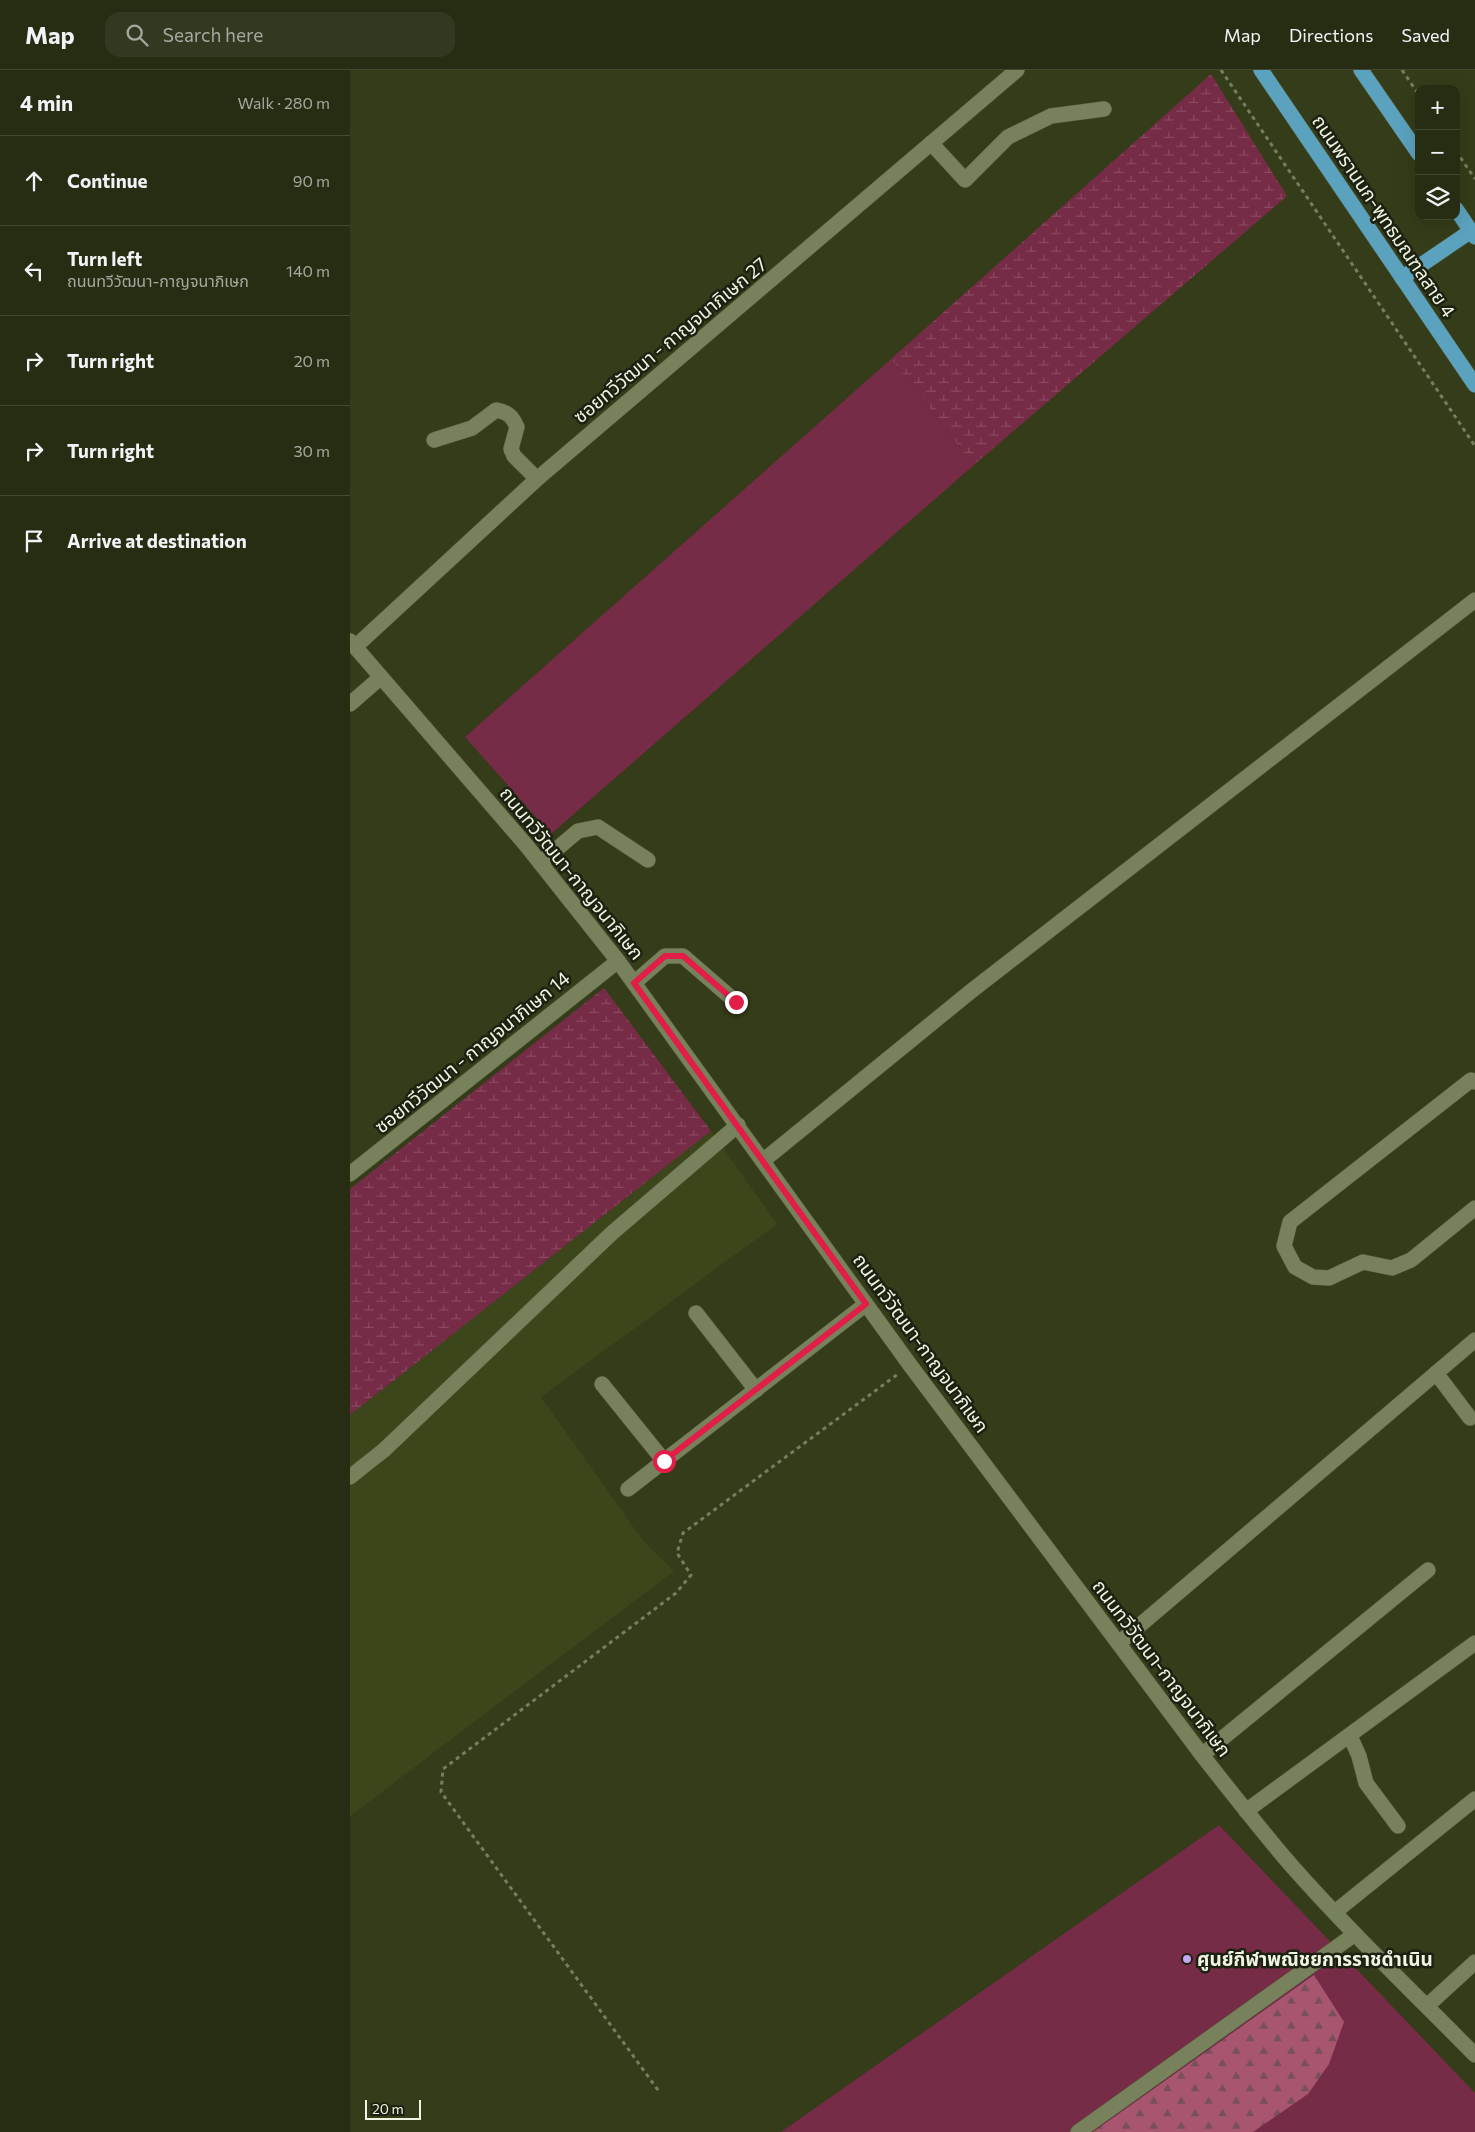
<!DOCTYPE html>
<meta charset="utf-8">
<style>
:root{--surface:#272d13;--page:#333921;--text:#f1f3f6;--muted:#a4a8a0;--line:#434933}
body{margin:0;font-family:Commissioner,"Noto Sans Thai",sans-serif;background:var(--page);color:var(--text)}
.controls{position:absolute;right:15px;top:15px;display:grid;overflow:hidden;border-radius:10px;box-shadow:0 5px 20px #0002}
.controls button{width:45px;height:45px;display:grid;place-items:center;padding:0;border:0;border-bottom:1px solid var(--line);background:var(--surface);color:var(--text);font:25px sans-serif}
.scale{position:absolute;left:15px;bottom:12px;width:56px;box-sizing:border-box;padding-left:5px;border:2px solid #eff5e0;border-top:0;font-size:14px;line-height:18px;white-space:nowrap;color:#eff5e0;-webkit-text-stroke:4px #1d2112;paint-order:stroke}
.stop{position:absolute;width:15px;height:15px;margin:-11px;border:4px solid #e11d48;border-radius:50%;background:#fff}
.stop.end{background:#e11d48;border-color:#fff;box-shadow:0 1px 5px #0008}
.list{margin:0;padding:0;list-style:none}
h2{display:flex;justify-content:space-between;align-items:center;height:65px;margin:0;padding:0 20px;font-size:21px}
h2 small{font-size:16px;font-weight:400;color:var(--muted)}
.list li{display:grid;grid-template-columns:32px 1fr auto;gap:15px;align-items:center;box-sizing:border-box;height:90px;padding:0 20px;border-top:1px solid var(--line)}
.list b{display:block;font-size:19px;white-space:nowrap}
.list p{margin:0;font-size:16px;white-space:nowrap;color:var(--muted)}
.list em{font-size:16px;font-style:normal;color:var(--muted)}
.icon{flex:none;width:28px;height:28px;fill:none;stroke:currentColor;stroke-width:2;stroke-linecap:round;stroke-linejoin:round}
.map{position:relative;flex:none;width:1125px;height:2062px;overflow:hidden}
header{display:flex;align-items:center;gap:30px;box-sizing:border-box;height:70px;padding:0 25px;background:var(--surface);border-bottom:1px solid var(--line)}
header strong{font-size:24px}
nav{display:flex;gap:28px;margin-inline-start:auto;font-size:18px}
.search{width:350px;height:45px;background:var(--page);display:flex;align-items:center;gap:12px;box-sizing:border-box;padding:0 18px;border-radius:15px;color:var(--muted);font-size:19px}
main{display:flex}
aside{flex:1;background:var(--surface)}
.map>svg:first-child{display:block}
.built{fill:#3c461b}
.green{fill:#762b46}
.forest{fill:url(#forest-firs)}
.wetland{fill:url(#wetland-marsh)}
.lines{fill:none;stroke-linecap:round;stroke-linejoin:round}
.minor-casing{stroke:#525a3b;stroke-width:16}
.major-casing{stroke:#525a3b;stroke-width:16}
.path{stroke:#767e60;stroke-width:3;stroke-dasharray:4 4;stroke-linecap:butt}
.minor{stroke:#77825c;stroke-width:15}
.major{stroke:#5aa2be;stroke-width:15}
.route{stroke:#e11d48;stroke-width:6}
.poi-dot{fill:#c3a7f2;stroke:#1d2112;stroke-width:2}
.labels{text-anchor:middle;stroke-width:5;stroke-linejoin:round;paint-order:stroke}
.street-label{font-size:19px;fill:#eff5e0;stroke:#1d2112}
.poi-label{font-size:19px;font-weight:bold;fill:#eff5e0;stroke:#1d2112;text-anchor:start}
</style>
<header>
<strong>Map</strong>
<div class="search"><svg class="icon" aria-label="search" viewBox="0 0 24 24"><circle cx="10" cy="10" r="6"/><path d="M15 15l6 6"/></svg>Search here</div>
<nav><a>Map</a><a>Directions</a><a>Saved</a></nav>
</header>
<main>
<aside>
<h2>4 min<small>Walk · 280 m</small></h2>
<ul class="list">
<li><svg class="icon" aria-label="ahead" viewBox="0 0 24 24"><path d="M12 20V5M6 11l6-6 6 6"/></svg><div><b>Continue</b></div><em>90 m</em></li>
<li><svg class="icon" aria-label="left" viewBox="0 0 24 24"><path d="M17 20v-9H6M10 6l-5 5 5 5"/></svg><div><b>Turn left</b><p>ถนนทวีวัฒนา-กาญจนาภิเษก</p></div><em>140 m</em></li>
<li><svg class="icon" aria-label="right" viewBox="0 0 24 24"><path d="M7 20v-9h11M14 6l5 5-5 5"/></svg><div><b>Turn right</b></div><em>20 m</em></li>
<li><svg class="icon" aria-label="right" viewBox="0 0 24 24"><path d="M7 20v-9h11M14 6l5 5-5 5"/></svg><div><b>Turn right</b></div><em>30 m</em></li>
<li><svg class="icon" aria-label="arrive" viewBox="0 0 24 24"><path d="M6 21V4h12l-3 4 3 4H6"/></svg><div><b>Arrive at destination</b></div></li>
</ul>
</aside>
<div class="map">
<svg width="1125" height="2062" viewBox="0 0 1125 2062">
<defs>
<pattern id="forest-firs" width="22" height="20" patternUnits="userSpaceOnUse" patternTransform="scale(1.25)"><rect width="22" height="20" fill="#a85570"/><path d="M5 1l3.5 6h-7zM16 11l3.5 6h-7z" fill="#78505a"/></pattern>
<pattern id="wetland-marsh" width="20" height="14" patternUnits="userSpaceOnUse" patternTransform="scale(1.25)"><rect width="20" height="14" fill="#762b46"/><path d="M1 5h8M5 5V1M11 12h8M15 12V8" fill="none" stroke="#8a4a60"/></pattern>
</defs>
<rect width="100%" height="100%" fill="#343c19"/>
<polygon class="built" points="361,1061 427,1154 191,1327 294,1472 324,1501 0,1746 0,1345"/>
<g class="green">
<polygon points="541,289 624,395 201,764 115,667"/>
<polygon points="869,1755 1125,2023 1125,2062 431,2062"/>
</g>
<polygon class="forest" points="964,1905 994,1952 979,1994 958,2024 903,2062 743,2062"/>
<g class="wetland">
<polygon points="861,4 937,126 624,395 541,289"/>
<polygon points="254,918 361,1061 0,1345 0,1119"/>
</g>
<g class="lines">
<g class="minor-casing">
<g id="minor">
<polyline points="581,73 615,110 658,67 701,46 754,39"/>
<path d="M84 370 122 358 146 340C158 342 162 346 167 357L161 379 164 386 187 409"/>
<path d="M0 571 176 775 268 891 560 1295 852 1685C881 1722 910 1759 940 1794 999 1861 1063 1922 1125 1985"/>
<polyline points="5,577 187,409 667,0"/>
<polyline points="0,634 31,607"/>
<polyline points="190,793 228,761 248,757 298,790"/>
<polyline points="284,913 315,886 333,886 386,932"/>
<polyline points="1125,1012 1121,1010 940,1152 934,1176 945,1197 963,1207 979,1208 1013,1192 1042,1198 1061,1190 1125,1138"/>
<polyline points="414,1090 620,922 1125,530"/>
<polyline points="0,1104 268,891"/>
<polyline points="346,1243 406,1320"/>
<polyline points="1086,1303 1120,1348"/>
<polyline points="252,1314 314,1391"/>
<polyline points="0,1407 34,1380 262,1163 388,1055"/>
<polyline points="278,1419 516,1234"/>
<polyline points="769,1573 1125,1270"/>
<polyline points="1000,1666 1009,1686 1016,1713 1048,1756"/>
<polyline points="852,1685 1078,1500"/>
<polyline points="896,1741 1125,1573"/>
<polyline points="985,1842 1125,1729"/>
<polyline points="1077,1936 1125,1892"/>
<polyline points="728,2062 1005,1864"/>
</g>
</g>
<g class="major-casing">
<g id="major">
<polyline points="911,0 1125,315"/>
<polyline points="1011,0 1069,84"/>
<polyline points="1106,139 1125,167"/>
<polyline points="1052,208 1121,161"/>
</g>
</g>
<g class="path">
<polyline points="871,0 1125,376"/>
<polyline points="1052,0 1069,25"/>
<polyline points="1106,81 1125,109"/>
<polyline points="308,2020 91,1722 93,1699 326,1523 341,1505 327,1483 333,1463 548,1304"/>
</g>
<use href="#minor" class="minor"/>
<use href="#major" class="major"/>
</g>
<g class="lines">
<polyline class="route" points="314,1391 516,1234 284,913 315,886 333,886 386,932"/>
</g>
<circle class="poi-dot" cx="837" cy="1889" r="5"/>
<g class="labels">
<g class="street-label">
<text transform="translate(1034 146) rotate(56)" y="7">ถนนพรานนก-พุทธมณฑลสาย 4</text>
<text transform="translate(320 270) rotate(-40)" y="7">ซอยทวีวัฒนา - กาญจนาภิเษก 27</text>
<text transform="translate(222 803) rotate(51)" y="7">ถนนทวีวัฒนา-กาญจนาภิเษก</text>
<text transform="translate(122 982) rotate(-39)" y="7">ซอยทวีวัฒนา - กาญจนาภิเษก 14</text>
<text transform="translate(571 1273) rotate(54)" y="7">ถนนทวีวัฒนา-กาญจนาภิเษก</text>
<text transform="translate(812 1598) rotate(53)" y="7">ถนนทวีวัฒนา-กาญจนาภิเษก</text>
</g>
<g class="poi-label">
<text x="847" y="1896">ศูนย์กีฬาพณิชยการราชดำเนิน</text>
</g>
</g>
</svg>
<div class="controls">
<button>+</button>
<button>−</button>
<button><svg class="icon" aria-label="layers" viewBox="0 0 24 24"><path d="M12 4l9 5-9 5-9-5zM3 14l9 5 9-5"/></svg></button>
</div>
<div class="scale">20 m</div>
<div class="stop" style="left:314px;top:1391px"></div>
<div class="stop end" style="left:386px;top:932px"></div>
</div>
</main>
